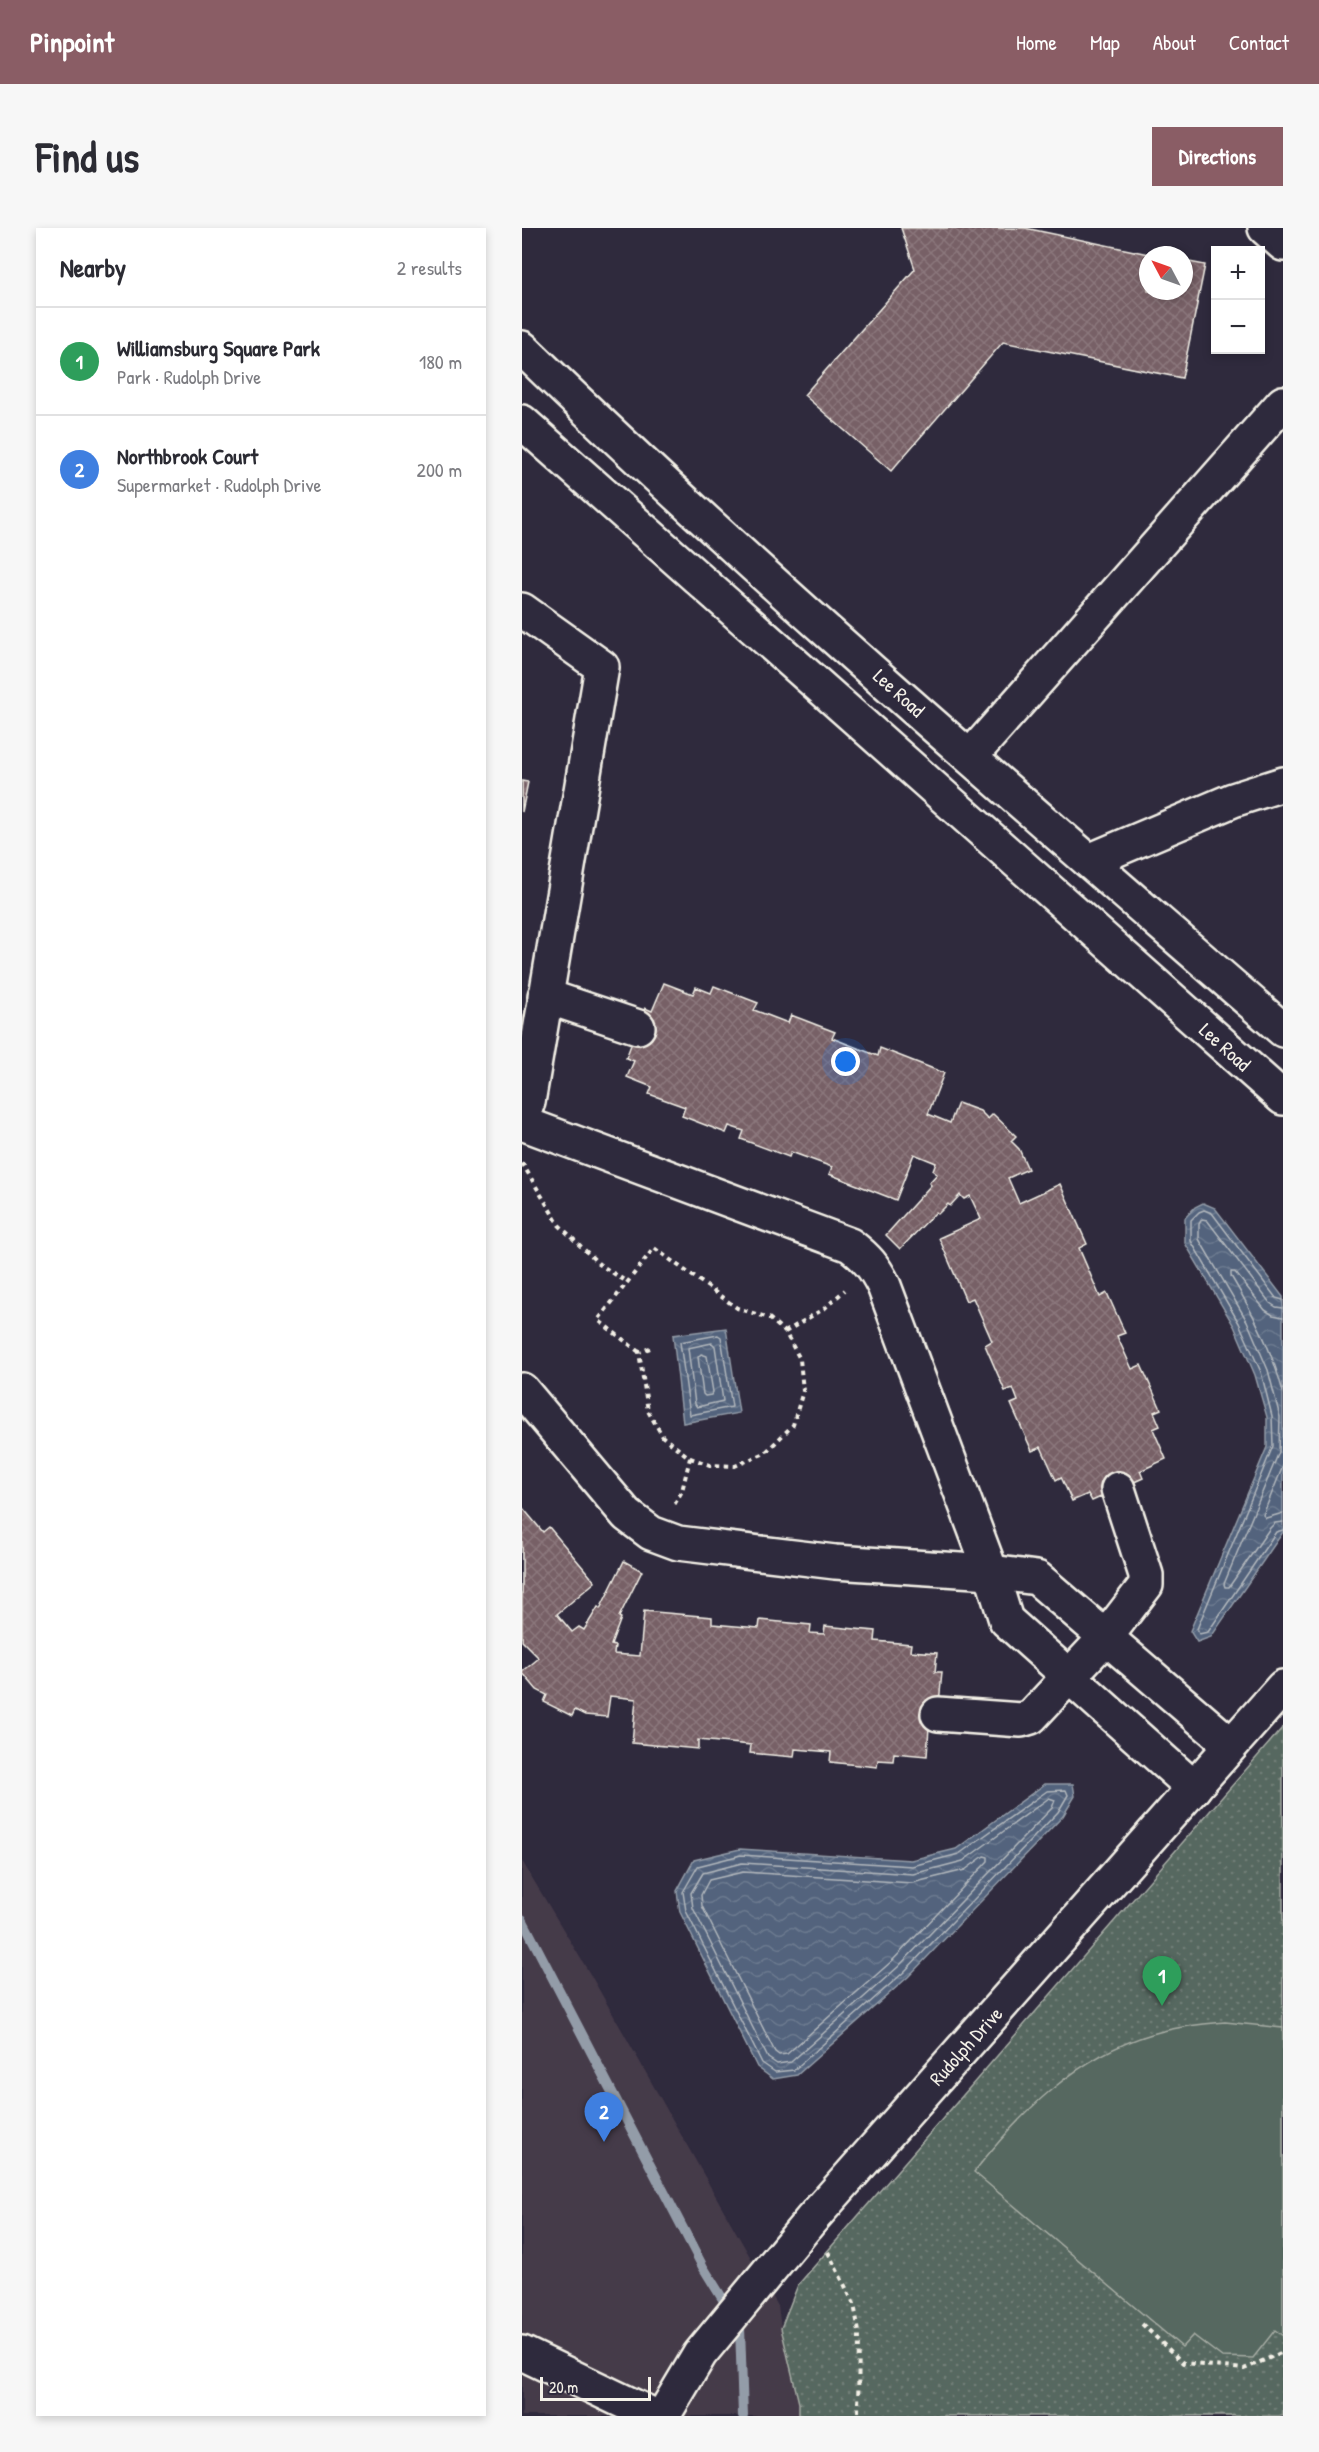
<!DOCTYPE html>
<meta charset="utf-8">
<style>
:root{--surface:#fff;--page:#f7f7f7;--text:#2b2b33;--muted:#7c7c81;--line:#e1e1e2;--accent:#8a5d65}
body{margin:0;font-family:"Patrick Hand",sans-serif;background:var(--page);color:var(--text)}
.controls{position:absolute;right:18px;top:18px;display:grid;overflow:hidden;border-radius:0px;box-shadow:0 3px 9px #0003}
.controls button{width:54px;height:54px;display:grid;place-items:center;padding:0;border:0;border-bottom:2px solid var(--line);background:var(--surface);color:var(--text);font:30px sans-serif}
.compass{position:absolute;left:617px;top:18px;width:54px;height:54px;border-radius:50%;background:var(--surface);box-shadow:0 3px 9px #0003;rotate:311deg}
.scale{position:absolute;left:18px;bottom:15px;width:111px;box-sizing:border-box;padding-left:6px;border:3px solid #f4f1e8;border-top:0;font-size:16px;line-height:21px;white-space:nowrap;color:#f4f1e8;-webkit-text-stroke:4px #2f2a3d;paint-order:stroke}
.you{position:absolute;left:324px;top:834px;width:21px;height:21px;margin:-15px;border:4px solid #fff;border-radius:50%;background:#1a73e8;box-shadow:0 0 0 9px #1a73e833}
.badge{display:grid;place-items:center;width:39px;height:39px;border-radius:50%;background:var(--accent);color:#fff;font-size:20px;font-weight:700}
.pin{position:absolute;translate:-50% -50px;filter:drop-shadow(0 2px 3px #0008)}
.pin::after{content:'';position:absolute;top:32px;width:21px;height:18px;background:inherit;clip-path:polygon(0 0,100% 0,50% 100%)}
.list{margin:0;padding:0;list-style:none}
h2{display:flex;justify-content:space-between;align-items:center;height:78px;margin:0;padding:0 24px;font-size:26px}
h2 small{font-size:20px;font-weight:400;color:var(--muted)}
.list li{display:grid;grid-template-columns:39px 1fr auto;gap:18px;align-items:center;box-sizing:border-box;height:108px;padding:0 24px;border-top:2px solid var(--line)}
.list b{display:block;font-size:22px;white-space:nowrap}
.list p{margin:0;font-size:20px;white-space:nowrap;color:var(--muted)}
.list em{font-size:20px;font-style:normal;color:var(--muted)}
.map{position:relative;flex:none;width:761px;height:2188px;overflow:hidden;border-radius:0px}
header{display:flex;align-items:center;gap:36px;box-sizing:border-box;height:84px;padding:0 30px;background:var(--accent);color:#fff}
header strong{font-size:28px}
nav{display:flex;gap:33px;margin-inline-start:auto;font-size:21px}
.intro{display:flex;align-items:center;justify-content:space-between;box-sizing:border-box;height:144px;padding:0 36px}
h1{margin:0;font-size:42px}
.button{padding:15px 27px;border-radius:0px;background:var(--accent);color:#fff;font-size:21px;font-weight:700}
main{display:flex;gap:36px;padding:0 36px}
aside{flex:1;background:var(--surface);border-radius:0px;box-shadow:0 3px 9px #0003}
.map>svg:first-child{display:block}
.built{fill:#453a49}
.grass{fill:url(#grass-dots);stroke:#a6aca4;stroke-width:1.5}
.garden{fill:#576860;stroke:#a6aca4;stroke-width:1.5}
.water{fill:url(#water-waves);stroke:#939ca8;stroke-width:1.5}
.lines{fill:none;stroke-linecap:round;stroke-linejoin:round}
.shore{stroke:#b3b8bd;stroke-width:1.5}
.stream{stroke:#939ca8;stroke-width:10}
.building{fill:url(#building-cross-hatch);stroke:#f4f1e8;stroke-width:1.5}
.minor-casing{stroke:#f4f1e8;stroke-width:38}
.path{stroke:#f4f1e8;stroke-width:4;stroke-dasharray:4.5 4.5;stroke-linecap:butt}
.minor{stroke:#2f2a3d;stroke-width:33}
.labels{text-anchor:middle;stroke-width:4.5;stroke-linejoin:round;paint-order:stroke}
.street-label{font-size:20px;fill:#f4f1e8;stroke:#2f2a3d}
</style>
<header>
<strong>Pinpoint</strong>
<nav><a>Home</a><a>Map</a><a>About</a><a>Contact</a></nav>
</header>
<div class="intro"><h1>Find us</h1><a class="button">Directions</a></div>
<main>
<aside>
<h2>Nearby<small>2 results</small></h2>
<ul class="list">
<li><span class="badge" style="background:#2e9e5b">1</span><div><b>Williamsburg Square Park</b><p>Park · Rudolph Drive</p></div><em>180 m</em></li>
<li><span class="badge" style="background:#3f7fe0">2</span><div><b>Northbrook Court</b><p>Supermarket · Rudolph Drive</p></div><em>200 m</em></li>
</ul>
</aside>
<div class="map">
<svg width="761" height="2188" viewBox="0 0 761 2188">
<defs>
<pattern id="grass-dots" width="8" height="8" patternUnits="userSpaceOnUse" patternTransform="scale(1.5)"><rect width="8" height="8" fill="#576860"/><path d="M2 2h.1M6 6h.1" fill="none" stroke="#707e77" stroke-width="1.8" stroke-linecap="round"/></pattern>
<pattern id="water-waves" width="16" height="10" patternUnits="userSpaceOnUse" patternTransform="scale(1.5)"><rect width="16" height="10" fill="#52637d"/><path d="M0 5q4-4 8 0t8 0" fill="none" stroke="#6c7a8f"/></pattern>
<pattern id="building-cross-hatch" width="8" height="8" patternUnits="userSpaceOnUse" patternTransform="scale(1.5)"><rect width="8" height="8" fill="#776066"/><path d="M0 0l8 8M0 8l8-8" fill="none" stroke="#8b777c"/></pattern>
</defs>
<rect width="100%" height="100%" fill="#2f2a3d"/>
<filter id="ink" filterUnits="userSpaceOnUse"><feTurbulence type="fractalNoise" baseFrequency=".0167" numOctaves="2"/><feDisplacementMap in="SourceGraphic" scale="12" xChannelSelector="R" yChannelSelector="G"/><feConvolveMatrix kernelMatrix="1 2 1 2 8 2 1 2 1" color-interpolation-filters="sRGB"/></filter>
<g filter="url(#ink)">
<polygon class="built" points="0,1633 71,1751 256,2078 259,2100 277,2175 277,2188 0,2188"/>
<polygon class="grass" points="761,1499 761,2188 277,2188 277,2175 259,2100 276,2057"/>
<path class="garden" d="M703 1794 761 1800V2108L753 2102 731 2130 700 2129 671 2107 660 2119 452 1944C499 1884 555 1828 630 1806 654 1799 678 1796 703 1794Z"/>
<g class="water">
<polygon points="681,975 693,980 761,1069 761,1304 689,1409 675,1414 668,1403 745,1219 745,1189 733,1147 712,1098 663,1015 663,990 673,979"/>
<polygon points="204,1100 217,1185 161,1195 151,1107"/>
<polygon points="523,1556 551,1556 553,1568 541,1588 386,1749 275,1847 251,1851 235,1839 158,1684 155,1663 172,1632 218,1621 389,1632 434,1621"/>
</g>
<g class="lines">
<g class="shore">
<polyline points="761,1072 754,1070 690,985 682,982 677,984 669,992 669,1013 717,1095 739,1144 750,1188 751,1218 675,1401 677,1406 686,1404 754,1304 761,1302"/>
<polyline points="761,1080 754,1079 748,1075 685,992 680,991 677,996 677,1011 725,1093 746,1142 758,1189 757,1224 702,1356 703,1359 707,1359 748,1300 753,1295 761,1294"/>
<path d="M761 1089 751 1087 743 1082 713 1044H709V1048C731 1085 750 1122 761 1164"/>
<polygon points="196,1107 199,1109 210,1179 168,1187 158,1114"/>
<polygon points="190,1115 193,1118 201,1173 175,1179 173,1176 166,1120"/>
<polygon points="179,1126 185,1128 191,1164 189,1167 183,1168 181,1166 176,1129"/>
<polyline points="761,1238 741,1287 744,1290 761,1285"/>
<polygon points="544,1562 546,1567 536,1584 382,1744 272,1842 253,1844 240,1835 164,1683 161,1664 176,1638 219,1627 390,1638 437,1626 525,1563"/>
<polygon points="527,1570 533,1572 530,1580 376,1739 269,1834 255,1836 246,1830 171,1680 169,1665 181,1645 220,1635 391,1646 441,1633"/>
<polygon points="462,1628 466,1629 466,1633 370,1733 265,1826 257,1827 253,1824 180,1678 179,1667 187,1652 221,1644 390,1655 443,1642"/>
</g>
<polyline class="stream" points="0,1691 181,2039 218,2099 221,2188"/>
</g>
<g class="building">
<polygon points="379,0 503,0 631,27 626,27 626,63 662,63 662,33 683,37 660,150 481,114 369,243 282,167 393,41"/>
<polygon points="0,553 6,554 0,584"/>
<polygon points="142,755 171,766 174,759 189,765 192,758 236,775 232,782 266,795 269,787 313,804 310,810 356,828 358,820 422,845 406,886 428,895 436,875 458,883 466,891 471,886 494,908 489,913 497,921 506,941 486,950 497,975 538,956 565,1016 557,1020 578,1069 585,1065 603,1105 595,1108 610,1141 619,1137 639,1181 632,1184 638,1198 631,1201 644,1231 618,1243 621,1250 570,1273 566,1266 550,1273 539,1249 534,1252 519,1219 510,1223 489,1176 496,1173 491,1160 483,1163 463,1117 470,1113 451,1070 444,1073 417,1010 459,991 448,968 442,971 438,967 428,978 426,976 416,986 414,984 378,1021 364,1007 409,957 407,955 415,946 411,943 414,935 392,926 374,972 307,946 310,939 269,924 267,929 219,911 222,903 207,898 204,905 160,888 163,879 127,866 130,859 105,849 112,833 104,830 123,780 130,783"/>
<polygon points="0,1279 21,1304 27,1299 73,1354 35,1386 50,1404 57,1399 62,1402 76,1379 78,1381 102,1333 120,1343 97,1389 99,1390 89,1417 93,1418 92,1426 118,1428 122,1383 190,1389 190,1396 237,1400 238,1392 289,1397 288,1405 302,1406 303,1398 354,1403 353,1413 389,1416 388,1423 415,1425 413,1444 420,1444 416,1486 407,1499 405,1528 372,1525 371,1533 356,1532 355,1539 308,1534 309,1524 273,1521 272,1529 228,1525 229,1517 176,1512 176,1521 110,1515 114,1471 88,1468 85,1489 63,1487 53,1482 50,1488 22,1474 25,1467 15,1462 0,1444 17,1430 0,1413"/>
</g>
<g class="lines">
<g class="minor-casing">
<g id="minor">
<polyline points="743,0 761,16"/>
<path d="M0 120C244 357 504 578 761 802"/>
<polyline points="0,194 761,870"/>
<polyline points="0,382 80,439 6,874 0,886"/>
<polyline points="448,529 761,175"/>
<polyline points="567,633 711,572 761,556"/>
<polyline points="23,768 116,799"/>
<path d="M0 895 328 1017C345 1030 352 1038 362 1058L469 1344 313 1334 156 1315 129 1305 105 1287 0 1162"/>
<polyline points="416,1486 499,1492 509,1489 584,1409 624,1357 624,1347 596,1261"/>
<polyline points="672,1560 484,1392 469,1344 515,1350 709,1517"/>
<polyline points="0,2125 132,2188"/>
<polyline points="141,2188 178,2126 289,1992 761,1459"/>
</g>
</g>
<g class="path">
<polyline points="0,935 37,997 77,1036 105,1054"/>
<polyline points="263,1104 303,1080 323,1062"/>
<polyline points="128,1120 117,1124 126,1183 141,1209 168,1230 160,1263 152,1277"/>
<polyline points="117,1124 76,1092 132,1020 215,1080 247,1090 263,1104 278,1131 281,1163 271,1197 243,1225 213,1238 188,1237 168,1230"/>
<polyline points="306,2024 332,2076 337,2104 336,2188"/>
<polyline points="620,2096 661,2135 722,2141 761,2124"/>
</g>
<use href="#minor" class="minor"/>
</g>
</g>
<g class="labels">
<g class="street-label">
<text transform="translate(377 465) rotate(42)" y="7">Lee Road</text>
<text transform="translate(703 819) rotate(42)" y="7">Lee Road</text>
<text transform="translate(444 1818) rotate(-48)" y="7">Rudolph Drive</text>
</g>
</g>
</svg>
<div class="controls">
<button>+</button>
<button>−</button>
</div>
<svg class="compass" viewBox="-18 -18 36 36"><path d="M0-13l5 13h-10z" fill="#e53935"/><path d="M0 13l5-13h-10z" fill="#7c7c81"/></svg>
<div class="scale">20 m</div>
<div class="you"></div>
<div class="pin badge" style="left:640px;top:1778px;background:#2e9e5b">1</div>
<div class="pin badge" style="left:82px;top:1914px;background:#3f7fe0">2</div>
</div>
</main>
